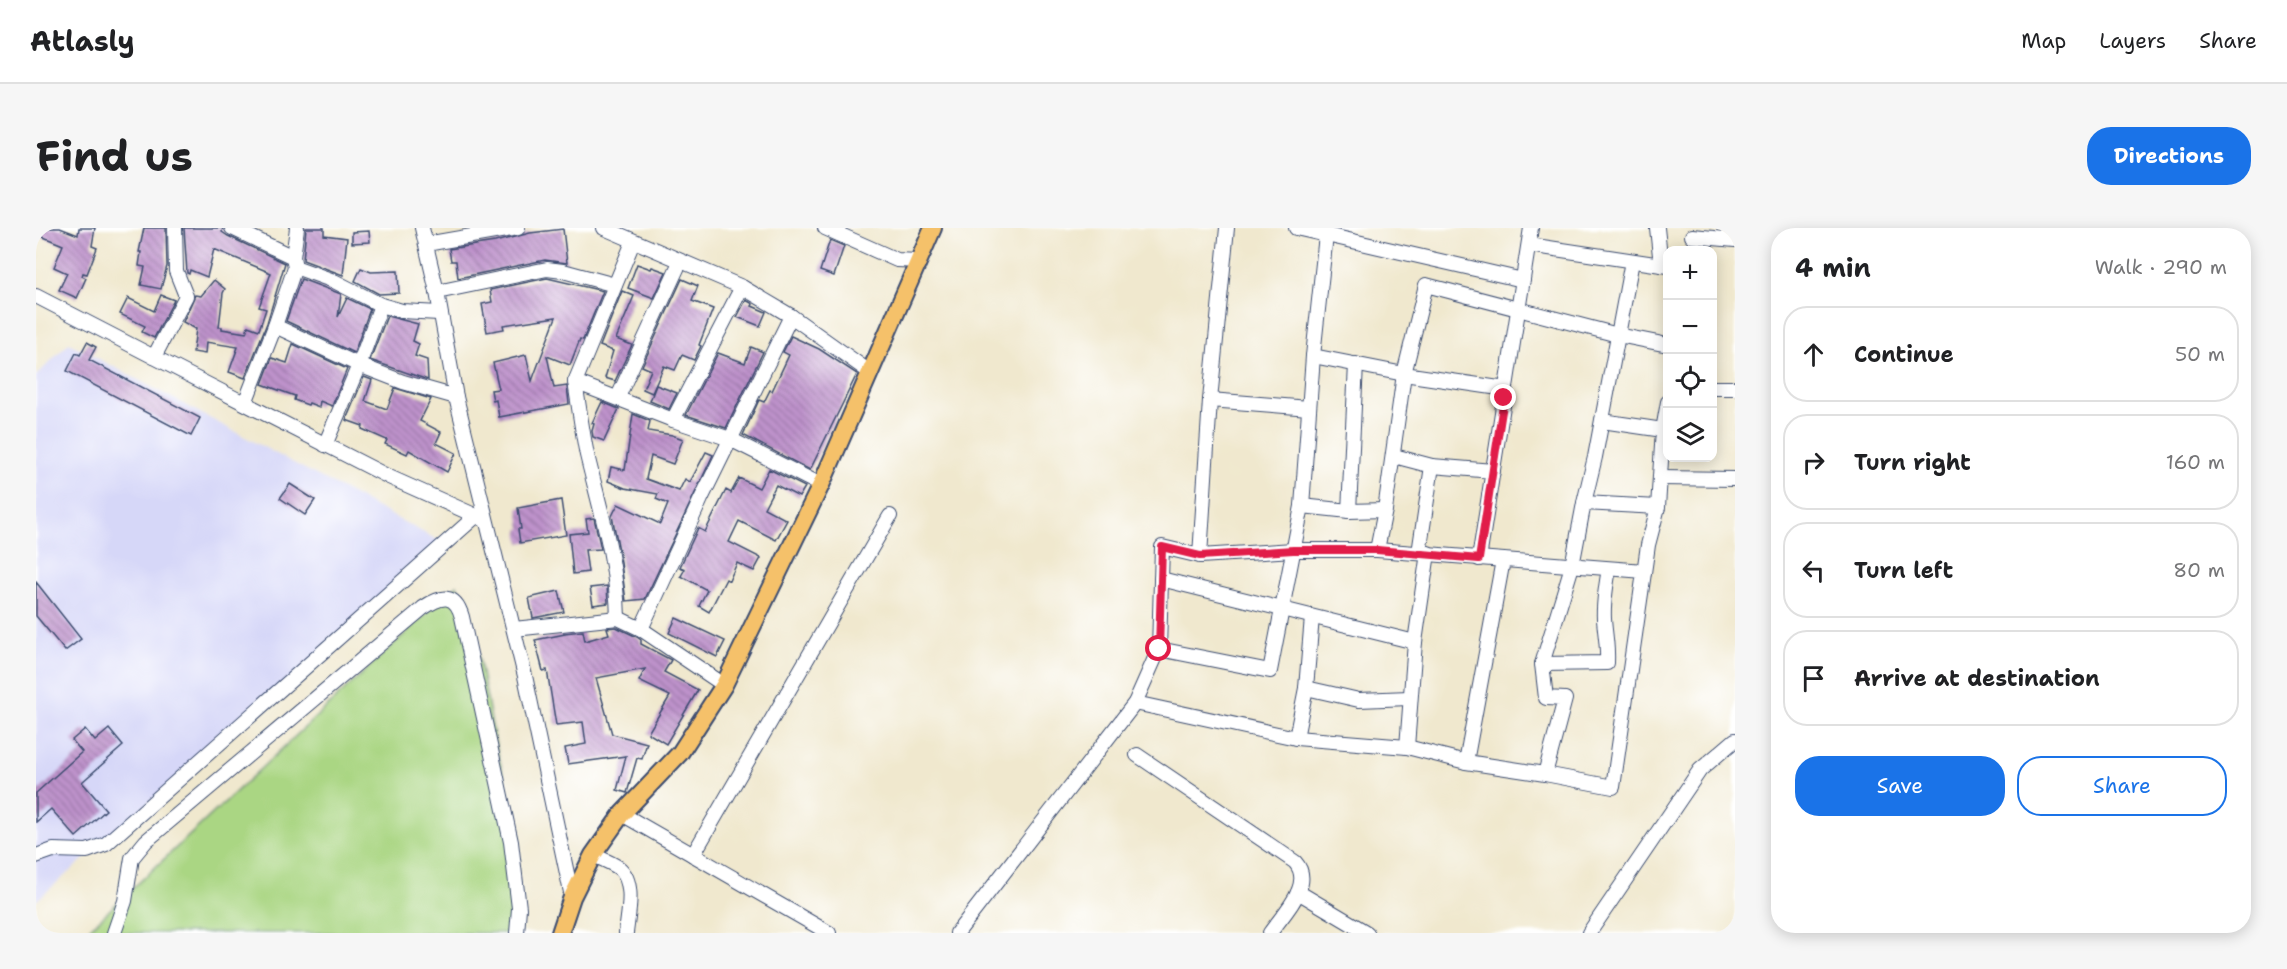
<!DOCTYPE html>
<meta charset="utf-8">
<style>
:root{--surface:#fff;--page:#f6f6f6;--text:#202124;--muted:#757577;--line:#e0e0e0;--accent:#1a73e8}
body{margin:0;font-family:"Shantell Sans",sans-serif;background:var(--page);color:var(--text)}
.controls{position:absolute;right:18px;top:18px;display:grid;overflow:hidden;border-radius:12px;box-shadow:0 3px 15px #0003}
.controls button{width:54px;height:54px;display:grid;place-items:center;padding:0;border:0;border-bottom:2px solid var(--line);background:var(--surface);color:var(--text);font:30px sans-serif}
.stop{position:absolute;width:18px;height:18px;margin:-14px;border:4px solid #e11d48;border-radius:50%;background:#fff}
.stop.end{background:#e11d48;border-color:#fff;box-shadow:0 2px 6px #0008}
.list{margin:0;padding:0;list-style:none}
h2{display:flex;justify-content:space-between;align-items:center;height:78px;margin:0;padding:0 24px;font-size:26px}
h2 small{font-size:20px;font-weight:400;color:var(--muted)}
.list li{display:grid;grid-template-columns:39px 1fr auto;gap:18px;align-items:center;box-sizing:border-box;height:96px;margin:0 12px 12px;padding:0 12px;border:2px solid var(--line);border-radius:24px}
.list b{display:block;font-size:22px;white-space:nowrap}
.list em{font-size:20px;font-style:normal;color:var(--muted)}
.actions{display:flex;gap:12px;padding:18px 24px}
.actions a{flex:1;padding:14px 0;border:2px solid var(--accent);border-radius:24px;text-align:center;font-size:21px;color:var(--accent)}
.actions .main{background:var(--accent);color:#fff}
.icon{flex:none;width:33px;height:33px;fill:none;stroke:currentColor;stroke-width:2;stroke-linecap:round;stroke-linejoin:round}
.map{position:relative;flex:none;width:1699px;height:705px;overflow:hidden;border-radius:24px}
header{display:flex;align-items:center;gap:36px;box-sizing:border-box;height:84px;padding:0 30px;background:var(--surface);border-bottom:2px solid var(--line)}
header strong{font-size:28px}
nav{display:flex;gap:33px;margin-inline-start:auto;font-size:21px}
.intro{display:flex;align-items:center;justify-content:space-between;box-sizing:border-box;height:144px;padding:0 36px}
h1{margin:0;font-size:42px}
.button{padding:15px 27px;border-radius:24px;background:var(--accent);color:#fff;font-size:21px;font-weight:700}
main{display:flex;gap:36px;padding:0 36px}
aside{flex:1;background:var(--surface);border-radius:24px;box-shadow:0 3px 15px #0003}
.map>svg:first-child{display:block}
.built{fill:#d6d7f8}
.pitch{fill:#aad683;stroke:#628270;stroke-width:1.5}
.building{fill:url(#building-back-hatch)}
.lines{fill:none;stroke-linecap:round;stroke-linejoin:round}
.minor-casing{stroke:#3b4b6f;stroke-width:16}
.major-casing{stroke:#3b4b6f;stroke-width:20}
.minor{stroke:#fff;stroke-width:14}
.major{stroke:#f5c16b;stroke-width:16}
.route{stroke:#e11d48;stroke-width:8}
</style>
<header>
<strong>Atlasly</strong>
<nav><a>Map</a><a>Layers</a><a>Share</a></nav>
</header>
<div class="intro"><h1>Find us</h1><a class="button">Directions</a></div>
<main>
<div class="map">
<svg width="1699" height="705" viewBox="0 0 1699 705">
<defs>
<pattern id="building-back-hatch" width="6" height="6" patternUnits="userSpaceOnUse" patternTransform="scale(1.5)"><rect width="6" height="6" fill="#be92cb"/><path d="M-1 5l2 2M0 0l6 6M5-1l2 2" fill="none" stroke="#9a78a8"/></pattern>
</defs>
<rect width="100%" height="100%" fill="#fff"/>
<filter id="ink" filterUnits="userSpaceOnUse"><feTurbulence type="fractalNoise" baseFrequency=".0167" numOctaves="2"/><feDisplacementMap in="SourceGraphic" scale="12" xChannelSelector="R" yChannelSelector="G"/><feConvolveMatrix kernelMatrix="1 2 1 2 8 2 1 2 1" color-interpolation-filters="sRGB"/></filter>
<filter id="wash" filterUnits="userSpaceOnUse"><feTurbulence type="fractalNoise" baseFrequency=".008" numOctaves="4" result="noise"/><feDisplacementMap in="SourceGraphic" scale="24" xChannelSelector="R" yChannelSelector="G"/><feGaussianBlur stdDeviation="1.35" result="paint"/><feColorMatrix in="noise" values="0 0 0 0 0 0 0 0 0 0 0 0 0 0 0 0 0 1.4 0 .05"/><feComposite in="paint" operator="in"/></filter>
<g filter="url(#wash)">
<rect width="100%" height="100%" fill="#f0e8ce"/>
<polygon class="built" points="33,115 409,316 0,673 0,148"/>
<polygon class="pitch" points="421,357 443,429 459,513 483,609 477,705 49,705"/>
<g id="blocks">
<g class="building">
<polygon points="0,0 24,0 42,7 43,0 59,0 56,18 61,20 51,46 47,45 46,48 50,50 41,70 23,62 31,45 18,39 27,17 0,6"/>
<polygon points="108,0 130,0 131,38 125,61 105,57 109,39 103,38 105,24 103,24"/>
<polygon points="148,0 187,0 186,4 192,8 249,35 231,95 209,150 193,144 202,119 170,114 169,126 157,124 160,101 147,94 159,67 165,68 178,52 189,61 187,65 183,99 186,99 186,101 210,105 212,98 223,102 230,81 223,79 235,45 178,21 171,49 154,42 153,46 151,45"/>
<polygon points="270,0 288,0 288,7 311,10 307,47 267,32"/>
<polygon points="527,1 531,35 509,32 422,50 420,33 415,33 413,21 459,14 494,5"/>
<polygon points="333,3 334,14 316,15 316,4"/>
<polygon points="794,12 808,18 798,48 784,43"/>
<polygon points="601,36 615,41 616,39 630,44 618,70 592,60"/>
<polygon points="325,40 335,44 362,43 363,65 343,66 319,53"/>
<polygon points="511,50 567,63 547,112 544,111 534,137 511,128 518,160 531,158 533,176 463,189 460,172 457,173 455,162 463,161 457,135 490,127 496,153 520,89 467,97 468,101 451,104 446,76 456,74 454,62"/>
<polygon points="265,51 305,66 302,89 311,70 334,81 318,125 250,93"/>
<polygon points="646,51 662,58 656,73 677,81 663,117 665,118 658,132 646,127 639,142 628,138 616,165 607,161 615,142 606,138"/>
<polygon points="586,63 598,68 580,111 596,117 579,153 569,150 577,123 564,118"/>
<polygon points="125,67 138,72 118,110 106,104 109,98 84,86 92,70 118,83"/>
<polygon points="710,72 717,76 716,78 730,84 724,98 701,89"/>
<polygon points="351,88 382,96 377,113 383,116 379,128 391,132 392,152 334,132"/>
<polygon points="755,108 783,121 821,146 774,242 707,207 723,172 728,174 734,162 736,163 753,127 747,124"/>
<polygon points="51,114 60,119 53,132 164,190 155,208 31,143 40,125 44,127"/>
<polygon points="257,116 311,141 296,178 284,173 283,179 273,175 272,177 258,172 259,168 226,156 236,130 251,135"/>
<polygon points="715,119 727,124 690,200 650,187 682,125 709,135"/>
<polygon points="328,149 336,152 329,173 351,181 359,160 395,171 384,193 405,204 400,215 420,225 411,244 373,222 371,226 349,216 351,212 326,201 327,198 310,192"/>
<polygon points="620,157 641,165 633,181 614,173"/>
<polygon points="566,174 583,181 568,213 557,209 556,203 558,196 556,195"/>
<polygon points="597,186 614,193 612,203 636,207 647,211 637,236 615,228 610,251 643,263 649,251 654,254 670,224 677,227 609,371 590,373 584,327 576,288 582,276 624,296 632,276 620,271 622,266 589,260 572,253 575,239 589,242"/>
<polygon points="733,241 769,259 763,269 740,257 728,280 751,292 740,312 703,293 693,314 725,330 718,343 701,335 693,353 690,351 673,384 663,378 671,362 645,348 649,341 644,339 662,300 669,304 690,262 695,265 703,250 723,260"/>
<polygon points="254,256 279,272 269,287 244,270"/>
<polygon points="525,272 530,307 484,315 482,301 485,301 482,280"/>
<polygon points="558,290 565,321 549,322 552,344 537,346 533,306 552,304 550,291"/>
<polygon points="0,354 45,411 29,423 0,388"/>
<polygon points="571,358 572,375 557,377 554,360"/>
<polygon points="523,363 528,384 497,390 493,370"/>
<polygon points="640,390 689,413 681,429 633,405"/>
<polygon points="580,399 601,409 605,412 605,416 635,432 628,444 662,462 630,516 612,505 634,468 603,453 609,441 560,450 576,506 611,515 606,531 601,530 591,565 581,562 590,528 532,536 529,520 550,516 547,494 520,497 511,442 507,443 499,412 529,406 528,405 547,403 549,413 573,406 571,400"/>
<polygon points="49,501 59,513 73,501 87,518 46,554 70,582 40,609 15,581 0,594 0,565 46,524 36,512"/>
</g>
</g>
</g>
<g filter="url(#ink)">
<use href="#blocks" fill-opacity="0" stroke="#3b4b6f" stroke-width="1.5"/>
<g class="lines">
<g class="minor-casing">
<g id="minor">
<polyline points="196,0 257,29 259,39 298,53 345,77 366,83 403,85"/>
<polyline points="386,0 401,64 420,169 489,448 536,669"/>
<polyline points="568,0 706,59 755,88"/>
<polyline points="789,0 861,32 883,33"/>
<polyline points="1260,0 1487,52"/>
<polyline points="1621,0 1625,37"/>
<polyline points="1656,8 1699,12"/>
<polyline points="390,16 482,0"/>
<polyline points="1493,17 1632,38"/>
<polyline points="257,29 261,0"/>
<polyline points="401,64 511,41 527,43 579,57"/>
<polyline points="0,68 118,129 150,68 140,43 139,0"/>
<polyline points="239,98 323,137 367,154 420,169"/>
<polyline points="1277,128 1368,146 1470,161"/>
<polyline points="118,129 353,249 447,291"/>
<polyline points="539,154 597,14"/>
<polyline points="1676,160 1699,160"/>
<polyline points="582,169 644,34"/>
<polyline points="1174,172 1273,180"/>
<polyline points="209,175 239,98 259,39"/>
<polyline points="637,192 706,59"/>
<polyline points="1627,202 1632,174"/>
<polyline points="289,217 323,137 345,77"/>
<polyline points="1358,228 1396,238 1457,243"/>
<polyline points="1624,250 1699,251"/>
<polyline points="1548,275 1622,279"/>
<polyline points="1266,278 1313,283 1349,282"/>
<polyline points="1313,283 1320,136"/>
<polyline points="1341,322 1349,282 1368,146 1390,57 1582,107 1632,117"/>
<polyline points="1383,325 1396,238"/>
<polyline points="1164,328 1257,322 1341,322 1608,343"/>
<polyline points="1443,331 1495,0"/>
<polyline points="1125,351 1379,414 1371,519"/>
<path d="M582 390C581 334 564 281 551 227 546 203 543 178 539 154L637 192 694 211 785 257"/>
<polyline points="478,401 582,390 605,401 688,457"/>
<polyline points="605,401 665,271 755,88 835,145"/>
<polyline points="1379,414 1392,325"/>
<polyline points="1123,421 1234,443 1266,278 1277,128 1290,7"/>
<path d="M1506 436 1571 435C1572 418 1569 407 1568 391 1567 374 1570 358 1573 341"/>
<polyline points="1270,460 1323,472 1373,470"/>
<polyline points="1099,475 1260,510 1371,519 1430,534 1509,546 1577,559 1612,317 1622,279 1627,202 1566,193"/>
<polyline points="1260,510 1270,460 1276,389"/>
<path d="M1101 527 1259 634C1279 656 1247 686 1234 705"/>
<polyline points="1430,534 1467,332"/>
<polyline points="1509,546 1529,471 1510,470 1506,436 1536,338 1548,275 1559,229 1596,33"/>
<polyline points="586,586 793,705"/>
<path d="M557 627C566 631 576 635 583 640 600 654 592 686 590 705"/>
<polyline points="657,627 854,288"/>
<polyline points="0,628 17,622 51,623 70,616 440,288"/>
<polyline points="1262,664 1331,705"/>
<path d="M78 705 89 673 96 630 110 613 387 380C405 368 419 364 426 389L475 614 483 680 481 705"/>
<polyline points="921,705 1099,475 1123,421 1126,319 1164,328 1174,172 1191,0"/>
<polyline points="1553,705 1664,542 1699,512"/>
</g>
</g>
<g class="major-casing">
<polyline id="major" points="524,705 536,669 557,627 586,586 644,525 688,457 785,257 897,0"/>
</g>
<use href="#minor" class="minor"/>
<use href="#major" class="major"/>
</g>
</g>
<g class="lines" filter="url(#ink)">
<polyline class="route" points="1123,421 1126,319 1164,328 1257,322 1341,322 1443,331 1468,170"/>
</g>
</svg>
<div class="controls">
<button>+</button>
<button>−</button>
<button><svg class="icon" aria-label="locate" viewBox="0 0 24 24"><circle cx="12" cy="12" r="6"/><path d="M12 2v4M12 18v4M2 12h4M18 12h4"/></svg></button>
<button><svg class="icon" aria-label="layers" viewBox="0 0 24 24"><path d="M12 4l9 5-9 5-9-5zM3 14l9 5 9-5"/></svg></button>
</div>
<div class="stop" style="left:1123px;top:421px"></div>
<div class="stop end" style="left:1468px;top:170px"></div>
</div>
<aside>
<h2>4 min<small>Walk · 290 m</small></h2>
<ul class="list">
<li><svg class="icon" aria-label="ahead" viewBox="0 0 24 24"><path d="M12 20V5M6 11l6-6 6 6"/></svg><div><b>Continue</b></div><em>50 m</em></li>
<li><svg class="icon" aria-label="right" viewBox="0 0 24 24"><path d="M7 20v-9h11M14 6l5 5-5 5"/></svg><div><b>Turn right</b></div><em>160 m</em></li>
<li><svg class="icon" aria-label="left" viewBox="0 0 24 24"><path d="M17 20v-9H6M10 6l-5 5 5 5"/></svg><div><b>Turn left</b></div><em>80 m</em></li>
<li><svg class="icon" aria-label="arrive" viewBox="0 0 24 24"><path d="M6 21V4h12l-3 4 3 4H6"/></svg><div><b>Arrive at destination</b></div></li>
</ul>
<div class="actions"><a class="main">Save</a><a>Share</a></div>
</aside>
</main>
